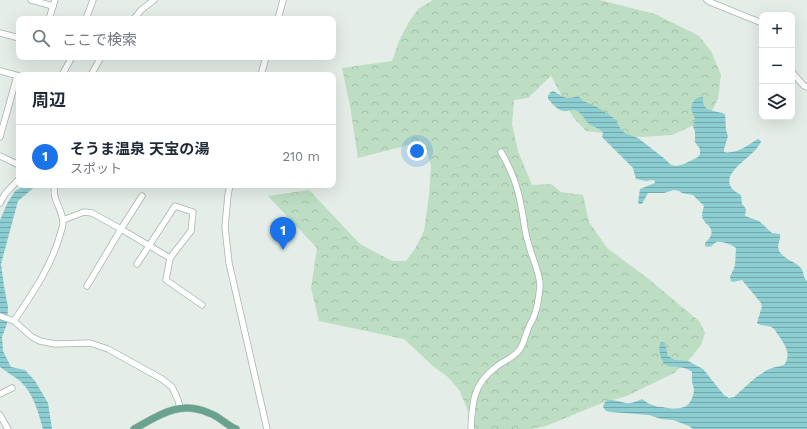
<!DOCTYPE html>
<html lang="ja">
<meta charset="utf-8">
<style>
:root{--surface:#fff;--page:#f2f2f3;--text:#1f2937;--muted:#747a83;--line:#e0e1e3;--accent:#1a73e8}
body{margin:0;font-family:"Work Sans","Noto Sans JP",sans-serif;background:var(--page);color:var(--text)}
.controls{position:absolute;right:12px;top:12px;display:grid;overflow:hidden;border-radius:8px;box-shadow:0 4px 16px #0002}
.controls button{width:36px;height:36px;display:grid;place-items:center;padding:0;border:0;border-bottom:1px solid var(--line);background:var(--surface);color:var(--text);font:20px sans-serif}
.you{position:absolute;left:417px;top:151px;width:14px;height:14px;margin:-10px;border:3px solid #fff;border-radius:50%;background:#1a73e8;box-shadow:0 0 0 6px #1a73e833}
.badge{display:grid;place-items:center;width:26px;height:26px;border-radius:50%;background:var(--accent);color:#fff;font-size:13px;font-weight:700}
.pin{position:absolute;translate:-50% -33px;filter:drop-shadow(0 1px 2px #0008)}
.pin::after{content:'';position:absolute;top:21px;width:14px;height:12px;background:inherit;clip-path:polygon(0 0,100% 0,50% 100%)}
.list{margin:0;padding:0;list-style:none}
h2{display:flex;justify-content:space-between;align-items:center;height:52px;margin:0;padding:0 16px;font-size:17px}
h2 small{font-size:13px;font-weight:400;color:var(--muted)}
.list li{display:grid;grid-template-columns:26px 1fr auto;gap:12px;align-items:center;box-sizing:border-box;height:64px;padding:0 16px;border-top:1px solid var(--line)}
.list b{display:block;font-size:15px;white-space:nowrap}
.list p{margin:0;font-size:13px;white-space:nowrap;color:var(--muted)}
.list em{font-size:13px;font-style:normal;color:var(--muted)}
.icon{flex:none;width:22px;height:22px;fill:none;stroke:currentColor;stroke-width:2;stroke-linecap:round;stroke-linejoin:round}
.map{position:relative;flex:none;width:807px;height:429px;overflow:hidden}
.search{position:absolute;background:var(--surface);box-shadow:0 4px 16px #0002;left:16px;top:16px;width:320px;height:44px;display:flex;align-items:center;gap:10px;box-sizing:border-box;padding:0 14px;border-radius:8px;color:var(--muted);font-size:15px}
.panel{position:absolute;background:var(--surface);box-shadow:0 4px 16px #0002;left:16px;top:72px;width:320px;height:116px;border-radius:8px}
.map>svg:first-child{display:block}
.forest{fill:url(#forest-crowns)}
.water{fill:url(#water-rules)}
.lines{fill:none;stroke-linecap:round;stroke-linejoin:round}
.minor-casing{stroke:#a6b5af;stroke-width:7}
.major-casing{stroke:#c1c9c6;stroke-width:8}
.minor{stroke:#fff;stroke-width:5.5}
.major{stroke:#69a28e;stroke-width:7}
</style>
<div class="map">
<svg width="807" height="429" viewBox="0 0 807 429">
<defs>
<pattern id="forest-crowns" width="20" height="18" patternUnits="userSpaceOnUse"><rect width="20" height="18" fill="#bddec3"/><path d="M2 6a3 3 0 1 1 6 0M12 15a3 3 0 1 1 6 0" fill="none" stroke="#a2c0a8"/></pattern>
<pattern id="water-rules" width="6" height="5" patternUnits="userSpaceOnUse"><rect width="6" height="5" fill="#8ccdd1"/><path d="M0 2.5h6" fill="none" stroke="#72a8aa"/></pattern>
</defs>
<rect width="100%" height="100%" fill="#e4ede8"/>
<polygon class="forest" points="433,0 600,0 655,14 699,36 711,51 721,75 718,99 709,116 692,126 672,135 641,137 611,134 586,131 573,117 551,76 528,98 514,100 512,124 518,151 532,185 551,184 561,192 583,195 589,222 607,248 650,280 700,322 705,333 701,345 688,361 674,373 627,396 602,403 546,426 531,429 475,429 460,391 448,377 434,367 404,339 319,321 311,288 317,248 268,196 309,190 360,244 392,261 406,261 415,249 424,231 429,195 431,166 428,155 420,142 358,158 350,106 342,68 392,61 399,41 409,22 418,9"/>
<g class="water">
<path d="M552 91C558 92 562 98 568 98 571 98 575 97 578 96L583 101 597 107 615 119 621 130 625 133 638 138 665 159 671 165 677 166 684 164 698 157 700 154V149L695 142V132L693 126 695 119 691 109 694 100 697 98 703 97C701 113 716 110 725 114L726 130 728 136 724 149V152C736 155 749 144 758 139L760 140 761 142C758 147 755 151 751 154 744 162 723 174 731 187 732 190 738 193 741 195L742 204 746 209 745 216 759 221 772 233 780 234C781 239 778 243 778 247 780 259 794 260 801 268 804 272 803 278 807 281V429H693L689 426 673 420 661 419 649 415 611 412 606 411 603 407C606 395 618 402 626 403 631 404 637 401 642 399 653 407 655 406 668 408 683 410 692 407 694 390 694 386 691 382 692 378 692 376 692 374 692 372 679 361 664 375 660 354 659 349 659 346 661 342L665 343 668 356 675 360 688 361 703 369 724 395 729 398 734 397 755 378 767 370 772 368 784 365C792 355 785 345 779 336 776 333 775 328 771 327 767 325 762 326 758 324L757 323 762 306 761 303 742 280 733 282 731 281 730 277 735 266 736 248C732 245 722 241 717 242 714 243 713 244 712 246L708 247 705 246V243C707 241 710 238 711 235 714 226 703 224 702 216 702 213 703 209 704 206L693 195 682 193 679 191 674 190 664 193H648L642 204H639L638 202 640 189 655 183V181L652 180 646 181 636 179 633 168 602 137 603 132C599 128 594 127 589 124 584 120 582 112 575 110 572 109 569 111 566 111 558 112 553 104 548 99V95Z"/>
<path d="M26 185H37L18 201 1 264 4 286 8 307 7 324 2 337 3 351 11 367 25 370 35 381 48 403 52 429H43C38 412 34 394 20 381 14 376 6 372 0 367V220L8 202 15 191Z"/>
</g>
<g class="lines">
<g class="minor-casing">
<g id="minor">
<polyline points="31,0 53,6"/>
<polyline points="707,0 710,2 762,23"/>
<polyline points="49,19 55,0"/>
<polyline points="86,19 93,0"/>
<polyline points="134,19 141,10 154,0"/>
<polyline points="278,19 283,0"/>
<polyline points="0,33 19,38"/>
<polyline points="0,71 19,76"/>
<polyline points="792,72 804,86 807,87"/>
<polyline points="62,75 72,57"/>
<polyline points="91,75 101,57"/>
<polyline points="261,75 266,57"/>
<polyline points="0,137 17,76"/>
<polyline points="0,156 19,165"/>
<polyline points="230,185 228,195 225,227 229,263 267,429"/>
<polyline points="0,203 5,194 19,179"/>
<polyline points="63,220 84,212 92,213 121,229 170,258"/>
<polyline points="137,264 175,206 193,212 191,231 170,258 166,280 202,305"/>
<polyline points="87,286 121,229 142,196"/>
<path d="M0 316 14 321C32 294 51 267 60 235 61 231 63 227 63 223 63 209 51 199 55 185"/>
<polyline points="14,321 32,337 40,341 55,344 90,343 108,349 162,379 172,387 178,400 180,408"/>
<polyline points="0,394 12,388"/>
<polyline points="0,415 8,429"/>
<path d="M471 429C472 403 473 384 496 367 504 360 513 359 520 349 524 343 525 336 528 329 529 325 533 320 534 316 538 307 539 295 540 286 540 272 531 256 528 242 524 230 524 218 521 206 518 186 511 169 501 152"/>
</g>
</g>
<g class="major-casing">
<path id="major" d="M134 429C159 415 179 400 209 413 219 416 226 425 236 429"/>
</g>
<use href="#minor" class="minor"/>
<use href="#major" class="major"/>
</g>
</svg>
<div class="controls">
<button>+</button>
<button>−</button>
<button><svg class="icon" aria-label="layers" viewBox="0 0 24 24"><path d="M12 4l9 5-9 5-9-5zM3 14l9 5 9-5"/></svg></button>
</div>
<div class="you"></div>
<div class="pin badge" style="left:283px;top:250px">1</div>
<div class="search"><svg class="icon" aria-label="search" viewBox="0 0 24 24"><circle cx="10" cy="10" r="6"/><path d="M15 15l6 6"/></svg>ここで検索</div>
<section class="panel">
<h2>周辺<small></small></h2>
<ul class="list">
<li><span class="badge">1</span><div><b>そうま温泉 天宝の湯</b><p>スポット</p></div><em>210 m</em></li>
</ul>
</section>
</div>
